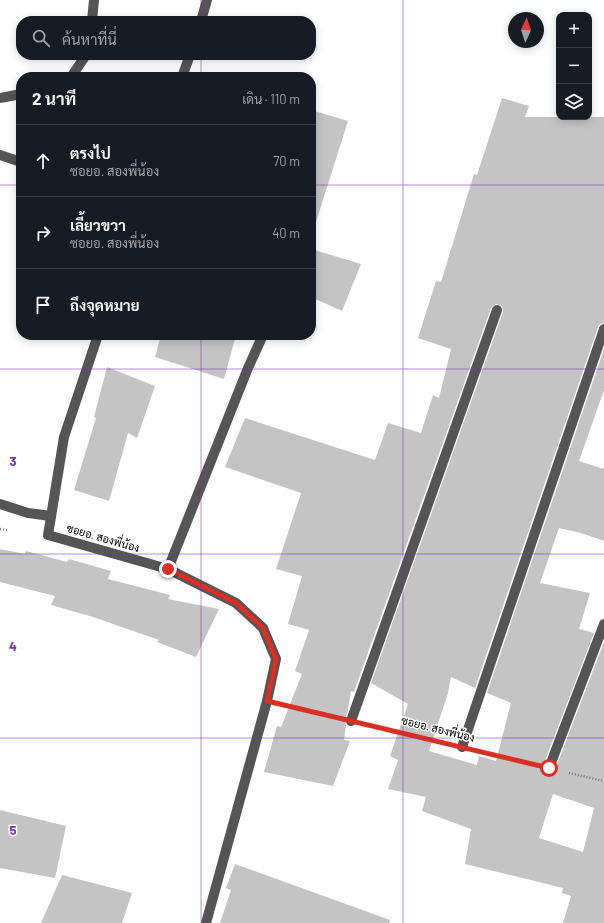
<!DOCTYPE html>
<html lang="th">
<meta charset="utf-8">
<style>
:root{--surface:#171b24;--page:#242831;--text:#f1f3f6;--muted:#9ea1a6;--line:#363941}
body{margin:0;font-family:Barlow,Sarabun,sans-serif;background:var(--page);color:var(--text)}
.controls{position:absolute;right:12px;top:12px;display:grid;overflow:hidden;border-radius:8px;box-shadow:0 2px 10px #0003}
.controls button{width:36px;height:36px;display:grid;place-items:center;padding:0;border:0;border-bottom:1px solid var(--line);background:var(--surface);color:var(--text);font:20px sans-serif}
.compass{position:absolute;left:508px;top:12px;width:36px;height:36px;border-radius:50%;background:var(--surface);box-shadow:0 2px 10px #0003;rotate:3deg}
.stop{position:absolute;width:12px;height:12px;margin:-9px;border:3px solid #d93025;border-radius:50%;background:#fff}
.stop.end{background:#d93025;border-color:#fff;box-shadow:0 1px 4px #0008}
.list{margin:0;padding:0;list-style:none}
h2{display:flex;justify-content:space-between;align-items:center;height:52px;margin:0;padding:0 16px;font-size:17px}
h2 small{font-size:13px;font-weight:400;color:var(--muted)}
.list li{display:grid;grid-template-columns:26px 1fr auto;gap:12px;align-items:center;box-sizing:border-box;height:72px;padding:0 16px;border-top:1px solid var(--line)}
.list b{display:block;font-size:15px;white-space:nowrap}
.list p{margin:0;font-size:13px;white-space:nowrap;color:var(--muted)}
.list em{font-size:13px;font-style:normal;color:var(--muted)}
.icon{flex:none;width:22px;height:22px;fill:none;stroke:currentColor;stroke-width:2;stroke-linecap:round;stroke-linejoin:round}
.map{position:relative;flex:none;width:604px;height:923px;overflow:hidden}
.search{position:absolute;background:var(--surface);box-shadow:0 2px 10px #0003;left:16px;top:16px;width:300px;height:44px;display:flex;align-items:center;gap:10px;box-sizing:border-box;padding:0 14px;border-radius:16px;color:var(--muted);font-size:15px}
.panel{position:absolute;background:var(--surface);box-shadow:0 2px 10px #0003;left:16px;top:72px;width:300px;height:268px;border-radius:16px}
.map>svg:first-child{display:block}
.building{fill:#c4c4c4;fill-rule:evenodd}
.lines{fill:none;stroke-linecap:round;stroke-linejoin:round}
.path{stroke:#777;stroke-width:2.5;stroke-dasharray:1 2;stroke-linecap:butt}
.minor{stroke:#555;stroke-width:10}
.route{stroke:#d93025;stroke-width:5}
.grid{fill:none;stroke:#7b2cbf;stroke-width:1;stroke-opacity:0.55}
.labels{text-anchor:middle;stroke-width:3;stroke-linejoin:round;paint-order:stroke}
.street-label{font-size:11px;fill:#000;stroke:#fff}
.grid-label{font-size:13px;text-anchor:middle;font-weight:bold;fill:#7b2cbf;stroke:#fff;stroke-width:3;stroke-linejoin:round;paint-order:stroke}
</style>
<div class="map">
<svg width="604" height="923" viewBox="0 0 604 923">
<rect width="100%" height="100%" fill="#fff"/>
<g class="building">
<path d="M502 98 529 106 525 117H604V323L600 324 598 327 475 688 451 677 448 693 429 751 477 765 479 756 496 761 511 703 487 693 604 349V390L579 461 604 469V541L581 533 559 528 540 583 590 593 579 629 594 633 543 766V769L546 774H550L555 770 604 642V923H563L571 896 562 893 563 888 465 864 471 829 422 811 426 797 388 789 398 760 390 756 408 704 371 683 503 312 502 306 496 304 491 308 354 692 351 691 348 710 345 719 346 725 344 740 350 741 333 786 264 772 277 726 281 727 302 674 295 671 309 630 288 624 302 576 276 569 301 493 225 467 245 418 375 460 388 423 421 433 433 395 439 398 451 349 418 338 436 281 441 282 474 174 477 175ZM553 794 594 808 583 852 539 838Z"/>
<polygon points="311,110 348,121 316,222 311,221"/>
<polygon points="311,249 361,264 342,311 311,297"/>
<polygon points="161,335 236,335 224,379 155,357"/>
<polygon points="107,367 155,386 137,438 128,433 109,501 74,490 96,418 94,417"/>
<polygon points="0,549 25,554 26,551 67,562 69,559 111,571 108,579 170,595 168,599 219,609 196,657 157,642 159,640 93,617 51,605 55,596 0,582"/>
<polygon points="0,810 66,826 55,878 0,868"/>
<polygon points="235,864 390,920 389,923 220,923 231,890 226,888"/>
<polygon points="62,875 132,893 122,923 41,923"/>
</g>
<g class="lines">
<g class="path">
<polyline points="0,529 8,530"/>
<polyline points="287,706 331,716"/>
<polyline points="371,725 442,742"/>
<polyline points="482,752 529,764"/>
<polyline points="569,773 604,781"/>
</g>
<g class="minor">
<polyline points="92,21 94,0"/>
<polyline points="201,21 207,0"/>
<polyline points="71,77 86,55"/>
<polyline points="182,77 190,55"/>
<polyline points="0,98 21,94"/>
<polyline points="0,155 21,162"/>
<polyline points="98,335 64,437 48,535 168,569 236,603 263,628 276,659 267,701 206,923"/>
<polyline points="0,504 28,513 51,516"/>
<polyline points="168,569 248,368 263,335"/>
<polyline points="351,721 497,310"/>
<polyline points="462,747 604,329"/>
<polyline points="549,768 604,624"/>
</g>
</g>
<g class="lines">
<polyline class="route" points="168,569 236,603 263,628 276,659 267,701 549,768"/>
</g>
<path class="grid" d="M201 0V21M403 0V923M201 55V77M0 185H21M311 185H604M201 335V923M0 369H604M0 554H604M0 738H604"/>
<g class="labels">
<g class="street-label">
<text transform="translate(103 538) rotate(16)" y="4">ซอยอ. สองพี่น้อง</text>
<text transform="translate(438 729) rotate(14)" y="4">ซอยอ. สองพี่น้อง</text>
</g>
</g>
<g class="grid-label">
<text x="13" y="466">3</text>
<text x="13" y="651">4</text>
<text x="13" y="835">5</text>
</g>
</svg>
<div class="controls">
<button>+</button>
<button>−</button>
<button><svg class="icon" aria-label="layers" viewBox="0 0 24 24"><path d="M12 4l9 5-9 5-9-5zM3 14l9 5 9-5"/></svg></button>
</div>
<svg class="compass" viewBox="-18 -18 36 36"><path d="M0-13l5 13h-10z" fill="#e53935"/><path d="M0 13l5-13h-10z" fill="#9ea1a6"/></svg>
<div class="stop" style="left:549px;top:768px"></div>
<div class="stop end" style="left:168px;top:569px"></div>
<div class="search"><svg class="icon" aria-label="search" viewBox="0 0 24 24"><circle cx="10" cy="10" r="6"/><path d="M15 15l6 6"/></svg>ค้นหาที่นี่</div>
<section class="panel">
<h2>2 นาที<small>เดิน · 110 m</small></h2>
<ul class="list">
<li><svg class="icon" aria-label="ahead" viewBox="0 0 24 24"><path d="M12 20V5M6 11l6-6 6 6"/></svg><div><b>ตรงไป</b><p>ซอยอ. สองพี่น้อง</p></div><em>70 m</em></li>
<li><svg class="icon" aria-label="right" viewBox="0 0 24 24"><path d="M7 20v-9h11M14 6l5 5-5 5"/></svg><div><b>เลี้ยวขวา</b><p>ซอยอ. สองพี่น้อง</p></div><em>40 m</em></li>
<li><svg class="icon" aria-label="arrive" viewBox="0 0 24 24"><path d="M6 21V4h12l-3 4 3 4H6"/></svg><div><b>ถึงจุดหมาย</b></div></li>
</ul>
</section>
</div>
